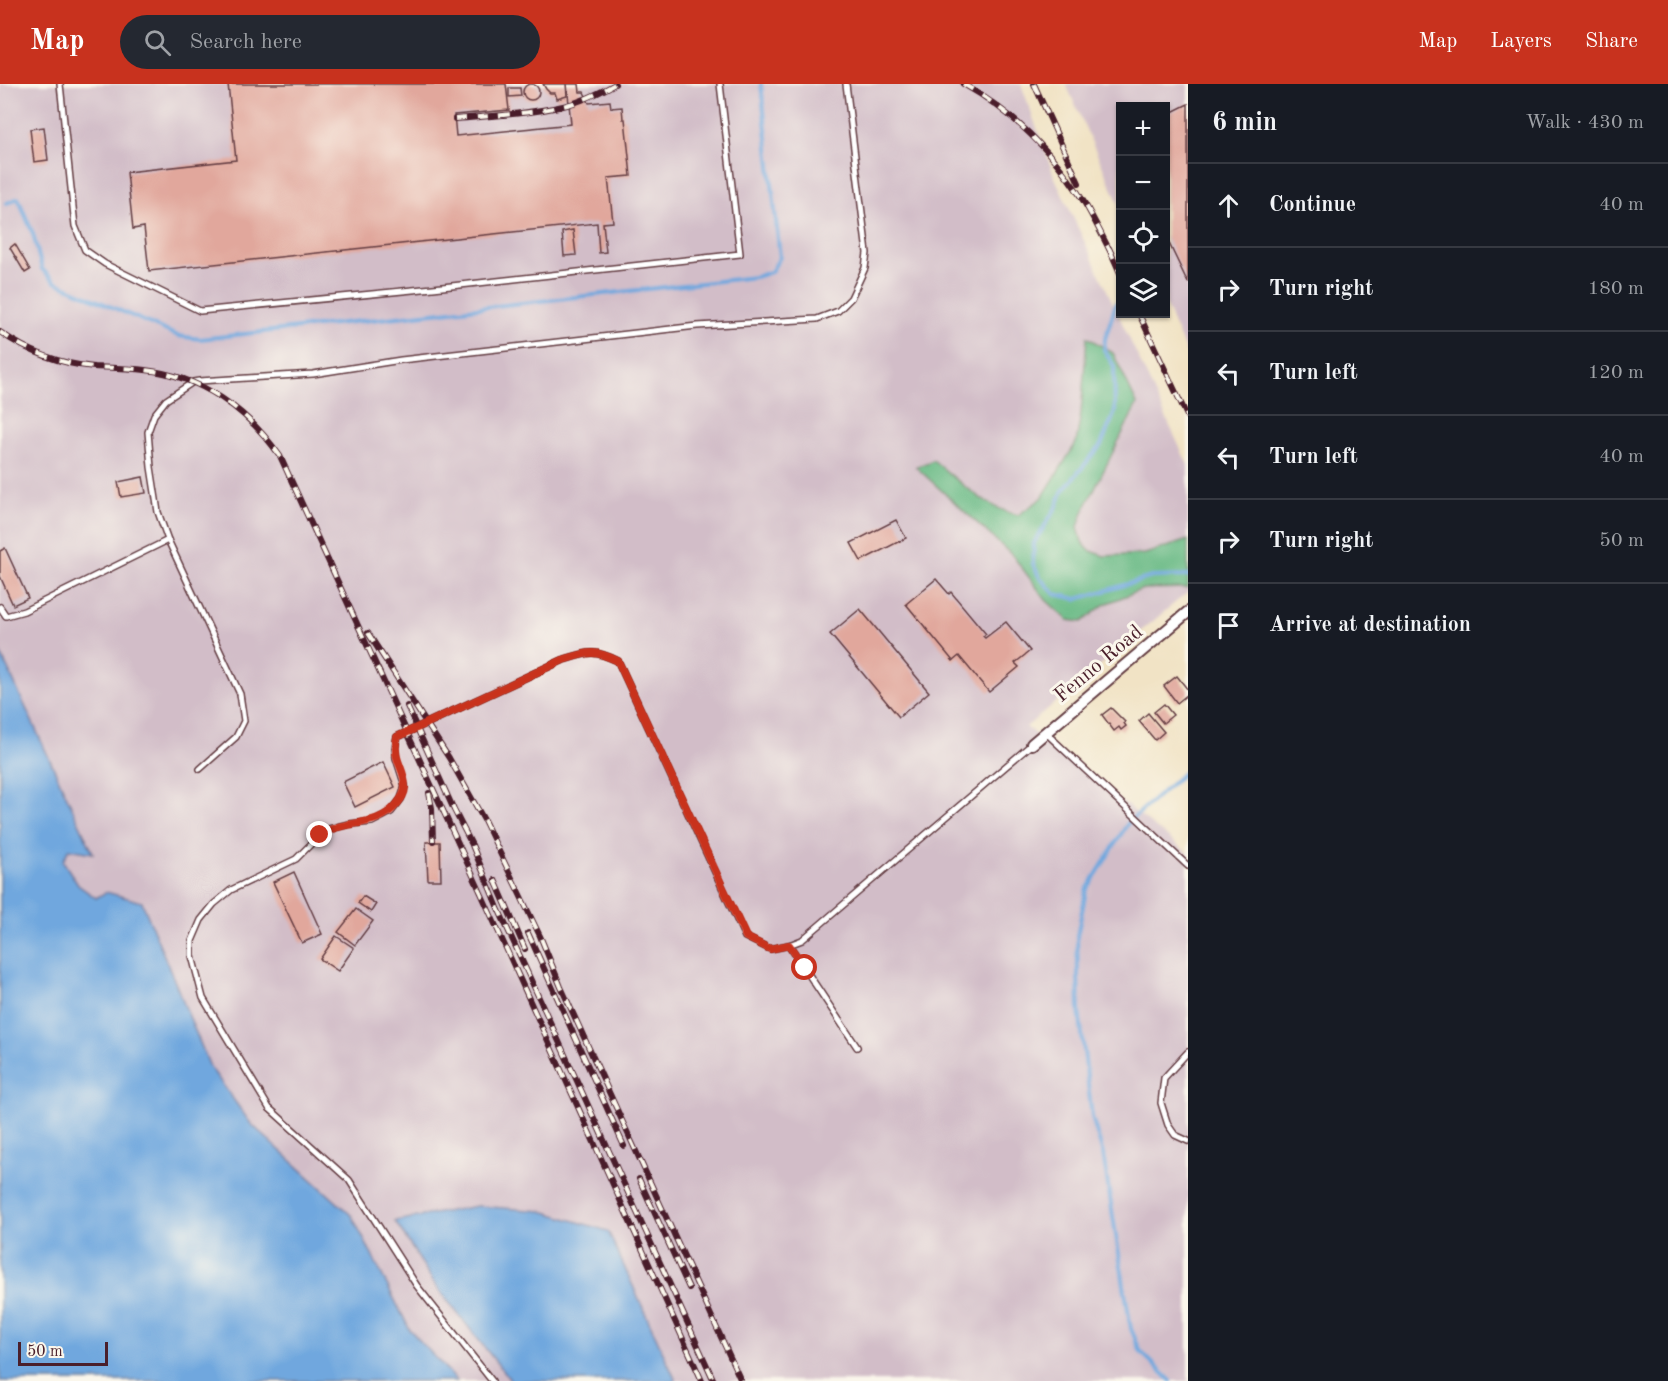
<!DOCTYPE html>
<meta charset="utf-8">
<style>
:root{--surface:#171b24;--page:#242831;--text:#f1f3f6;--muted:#9ea1a6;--line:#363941;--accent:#c8321e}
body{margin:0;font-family:"Old Standard TT",serif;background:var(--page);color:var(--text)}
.controls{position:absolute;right:18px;top:18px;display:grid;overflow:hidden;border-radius:0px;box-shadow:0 2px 4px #0004}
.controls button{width:54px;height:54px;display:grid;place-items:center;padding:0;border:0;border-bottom:2px solid var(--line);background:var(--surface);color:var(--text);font:30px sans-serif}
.scale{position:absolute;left:18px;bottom:15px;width:90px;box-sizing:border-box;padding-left:6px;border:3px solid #4a1f2b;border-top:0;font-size:16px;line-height:21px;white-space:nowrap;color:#4a1f2b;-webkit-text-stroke:4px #fbf7ec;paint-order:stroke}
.stop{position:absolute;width:18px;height:18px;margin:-14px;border:4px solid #c8321e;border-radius:50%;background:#fff}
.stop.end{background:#c8321e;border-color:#fff;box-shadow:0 2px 6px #0008}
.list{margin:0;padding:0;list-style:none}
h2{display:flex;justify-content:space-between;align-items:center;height:78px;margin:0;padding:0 24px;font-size:26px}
h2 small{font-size:20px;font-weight:400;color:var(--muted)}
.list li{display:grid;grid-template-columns:39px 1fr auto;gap:18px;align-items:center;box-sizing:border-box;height:84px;padding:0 24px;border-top:2px solid var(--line)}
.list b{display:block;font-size:22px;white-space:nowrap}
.list em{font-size:20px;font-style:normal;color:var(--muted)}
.icon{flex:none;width:33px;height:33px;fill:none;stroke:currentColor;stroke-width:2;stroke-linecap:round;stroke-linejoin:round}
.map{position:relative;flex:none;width:1188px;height:1297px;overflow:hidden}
header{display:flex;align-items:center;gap:36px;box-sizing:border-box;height:84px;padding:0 30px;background:var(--accent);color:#fff}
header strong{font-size:28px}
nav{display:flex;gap:33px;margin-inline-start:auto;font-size:21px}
.search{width:420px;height:54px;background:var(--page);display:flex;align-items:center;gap:15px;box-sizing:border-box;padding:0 21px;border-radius:33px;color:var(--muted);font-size:22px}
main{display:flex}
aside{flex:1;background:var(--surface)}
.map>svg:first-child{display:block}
.industrial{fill:#d2bdc8}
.forest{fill:#69ba85;stroke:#5a6c58;stroke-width:1.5}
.water{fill:#6fa7de;stroke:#5c6384;stroke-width:1.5}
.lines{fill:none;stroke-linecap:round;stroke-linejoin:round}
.stream{stroke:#6fa7de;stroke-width:4}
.building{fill:#e1a79c}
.lane-casing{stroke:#633c42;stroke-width:8}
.street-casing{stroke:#633c42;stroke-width:14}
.lane{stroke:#fff;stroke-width:5}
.street{stroke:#fff;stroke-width:10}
.rail-casing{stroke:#4a1f2b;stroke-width:6}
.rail{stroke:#fbf7ec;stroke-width:4;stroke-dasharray:11;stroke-linecap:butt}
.route{stroke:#c8321e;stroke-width:8}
.labels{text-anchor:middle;stroke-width:6;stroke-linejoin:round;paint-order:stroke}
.street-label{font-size:21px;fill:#4a1f2b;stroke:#fbf7ec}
</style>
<header>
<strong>Map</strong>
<div class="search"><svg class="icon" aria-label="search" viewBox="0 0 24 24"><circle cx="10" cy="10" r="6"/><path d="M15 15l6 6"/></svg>Search here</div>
<nav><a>Map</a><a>Layers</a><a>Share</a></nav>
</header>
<main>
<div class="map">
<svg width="1188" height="1297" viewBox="0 0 1188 1297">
<rect width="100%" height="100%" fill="#fbf7ec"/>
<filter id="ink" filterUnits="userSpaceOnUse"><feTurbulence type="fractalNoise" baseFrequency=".0167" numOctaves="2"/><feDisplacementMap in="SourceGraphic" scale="12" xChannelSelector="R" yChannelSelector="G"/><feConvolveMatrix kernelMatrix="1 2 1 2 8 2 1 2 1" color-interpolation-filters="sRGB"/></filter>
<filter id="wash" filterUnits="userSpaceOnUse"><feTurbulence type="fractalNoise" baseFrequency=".008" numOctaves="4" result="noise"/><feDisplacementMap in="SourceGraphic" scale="24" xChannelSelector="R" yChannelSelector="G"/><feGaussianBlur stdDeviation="1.35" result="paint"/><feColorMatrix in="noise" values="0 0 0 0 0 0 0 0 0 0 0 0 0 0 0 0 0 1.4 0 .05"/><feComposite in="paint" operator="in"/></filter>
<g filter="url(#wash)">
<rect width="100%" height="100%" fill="#f1e3c5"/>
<g class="industrial">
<polygon points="0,0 1021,0 1054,92 1188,381 1188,508 1026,643 1188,769 1188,1297 457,1297 410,1246 352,1132 251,1040 210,983 142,818 96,814 78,801 63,777 68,765 92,768 0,569"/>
<polygon points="1066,0 1188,0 1188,273 1166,222 1166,22 1120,22 1120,122"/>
</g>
<path class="forest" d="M1087 253 1113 269 1137 320 1083 428 1078 443 1082 458 1089 466 1104 472 1145 470 1188 456V504L1143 505 1105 520 1082 538 1068 536 1046 516 1013 472 916 383 933 376C959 397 984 423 1018 431L1042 414 1076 359 1081 329Z"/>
<g class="water">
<polygon points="0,568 93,769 69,765 63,777 78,801 96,814 106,808 142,818 210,983 251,1040 352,1132 410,1246 457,1297 0,1297"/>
<polygon points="477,1122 542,1127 608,1147 676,1297 511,1297 436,1202 395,1137"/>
</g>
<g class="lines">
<g class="stream">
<polyline points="7,119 18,114 33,150 42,185 55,198 178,252 200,255 755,193 771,188 780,173 761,0"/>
<polyline points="1116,219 1105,255 1104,266 1114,282 1115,328 1101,361 1062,408 1057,422 1034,459 1033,480 1040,494 1055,510 1077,515 1152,493 1188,492"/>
<polyline points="1171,1297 1141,1268 1131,1245 1103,1070 1092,1033 1079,926 1077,852 1086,807 1128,739 1188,685"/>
</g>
</g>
<g id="blocks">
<g class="building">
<circle cx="531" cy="8" r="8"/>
<polygon points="228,0 506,0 509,26 454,31 456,52 571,40 567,0 579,0 580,8 584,8 589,19 610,17 611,24 622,23 623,35 625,35 631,92 608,94 613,138 603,139 606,168 599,169 597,139 149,187 144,143 133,145 127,88 236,76"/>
<polygon points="543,0 566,0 567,12 557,15 555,9 550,9 546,5"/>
<polygon points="509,4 520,4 521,12 509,13"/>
<polygon points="1188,20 1188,199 1166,153 1166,31"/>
<polygon points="44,43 48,76 34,78 30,45"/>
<polygon points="573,146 576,171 564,172 562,148"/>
<polygon points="15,160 30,186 25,189 10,164"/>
<polygon points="143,393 146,409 121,413 118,398"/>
<polygon points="896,436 906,454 861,477 851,459"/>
<polygon points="5,464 28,514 13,521 0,492 0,467"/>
<polygon points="936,495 949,510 951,508 986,550 983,552 985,554 1006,538 1030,567 1015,579 1019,583 989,608 959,572 953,577 906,520"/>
<polygon points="860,525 929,608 899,633 830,550"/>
<polygon points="1177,592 1188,606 1188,610 1177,619 1164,602"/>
<polygon points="1164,620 1173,631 1163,639 1154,628"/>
<polygon points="1111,624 1125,638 1124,639 1126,642 1121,646 1119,643 1114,647 1102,631"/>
<polygon points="1148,629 1164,648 1155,656 1139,637"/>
<polygon points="383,678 395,703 355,723 343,698"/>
<polygon points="426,758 440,758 441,796 428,796"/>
<polygon points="294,788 322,850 302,859 273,798"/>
<polygon points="363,812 376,820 371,828 358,819"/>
<polygon points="356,825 373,837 355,861 338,848"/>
<polygon points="336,852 354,864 338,887 320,875"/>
</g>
</g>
</g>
<g filter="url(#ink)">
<use href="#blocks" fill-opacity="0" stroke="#633c42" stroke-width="1.5"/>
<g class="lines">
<g class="lane-casing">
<g id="lane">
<polyline points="60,0 75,142 85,166 105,180 200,227 433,204 740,170 720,0"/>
<polyline points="0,523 6,532 24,527 168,456"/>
<polyline points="1046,649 1188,782"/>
<polyline points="200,685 236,653 244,637 240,610 168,456 158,428 151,383 148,348 154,331 166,316 193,298 199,297 313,290 401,276 697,242 817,235 838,227 851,214 865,184 867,169 846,0"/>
<polyline points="789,861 857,963"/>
<polyline points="1188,968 1164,994 1161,1019 1168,1041 1175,1051 1188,1057"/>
<path d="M492 1297 417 1202 349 1096 269 1024 203 914 192 872V857L201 836 214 820 231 806 296 775 320 751 329 745 349 740 372 738 391 728 401 715 405 702 396 674 395 664 397 653 563 576C589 568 593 565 618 577L745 853 770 865 789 861 802 856 1032 660"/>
</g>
</g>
<g class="street-casing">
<polyline id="street" points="1032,660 1188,528"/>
</g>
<use href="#lane" class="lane"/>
<use href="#street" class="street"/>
<g class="rail-casing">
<g id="rail">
<path d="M963 0C1013 28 1054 69 1084 118 1094 135 1103 153 1112 171"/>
<polyline points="1034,0 1079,99"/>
<path d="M455 35C491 32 528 30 563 22 581 18 599 9 615 0"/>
<polyline points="1109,164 1120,189"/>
<polyline points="1139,230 1188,334"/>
<path d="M0 248C27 267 60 280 94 283 111 284 128 284 145 286 201 292 248 326 280 372L481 809 702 1297"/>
<polyline points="368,549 449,674 484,736 540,852 561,903 741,1297"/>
<polyline points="407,622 454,726 472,761 498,824 714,1297"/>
<polyline points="429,709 432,724 433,757"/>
<polyline points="495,796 525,865"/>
<polyline points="528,849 624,1062"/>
<polyline points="639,1095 689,1204"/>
</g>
</g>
<use href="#rail" class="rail"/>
</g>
</g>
<g class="lines" filter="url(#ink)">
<path class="route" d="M320 751C345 734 376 746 397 720 401 715 405 710 405 703 405 683 392 678 397 653L563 576C589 568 593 565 618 577L746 853 770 865 789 861 805 884"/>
</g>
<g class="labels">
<g class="street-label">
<text transform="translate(1098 579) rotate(-40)" y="7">Fenno Road</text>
</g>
</g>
</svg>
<div class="controls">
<button>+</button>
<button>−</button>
<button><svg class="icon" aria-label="locate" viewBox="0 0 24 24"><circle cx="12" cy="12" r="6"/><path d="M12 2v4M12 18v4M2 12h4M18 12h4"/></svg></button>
<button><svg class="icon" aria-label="layers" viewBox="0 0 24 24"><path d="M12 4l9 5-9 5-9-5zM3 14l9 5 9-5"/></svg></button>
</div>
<div class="scale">50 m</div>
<div class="stop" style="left:805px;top:884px"></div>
<div class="stop end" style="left:320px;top:751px"></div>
</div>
<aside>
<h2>6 min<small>Walk · 430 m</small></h2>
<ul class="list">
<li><svg class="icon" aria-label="ahead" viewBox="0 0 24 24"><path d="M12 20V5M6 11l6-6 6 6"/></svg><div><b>Continue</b></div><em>40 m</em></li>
<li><svg class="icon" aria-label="right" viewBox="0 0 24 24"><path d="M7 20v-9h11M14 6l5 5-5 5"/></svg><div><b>Turn right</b></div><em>180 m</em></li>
<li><svg class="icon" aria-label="left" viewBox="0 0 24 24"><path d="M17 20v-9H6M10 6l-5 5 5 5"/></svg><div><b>Turn left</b></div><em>120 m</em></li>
<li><svg class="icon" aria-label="left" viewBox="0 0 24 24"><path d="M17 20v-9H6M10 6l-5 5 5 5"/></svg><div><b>Turn left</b></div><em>40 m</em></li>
<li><svg class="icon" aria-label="right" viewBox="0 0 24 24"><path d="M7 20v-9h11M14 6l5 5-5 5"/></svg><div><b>Turn right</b></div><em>50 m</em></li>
<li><svg class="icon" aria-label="arrive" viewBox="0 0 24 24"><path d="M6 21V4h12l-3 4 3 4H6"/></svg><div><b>Arrive at destination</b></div></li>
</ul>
</aside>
</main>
